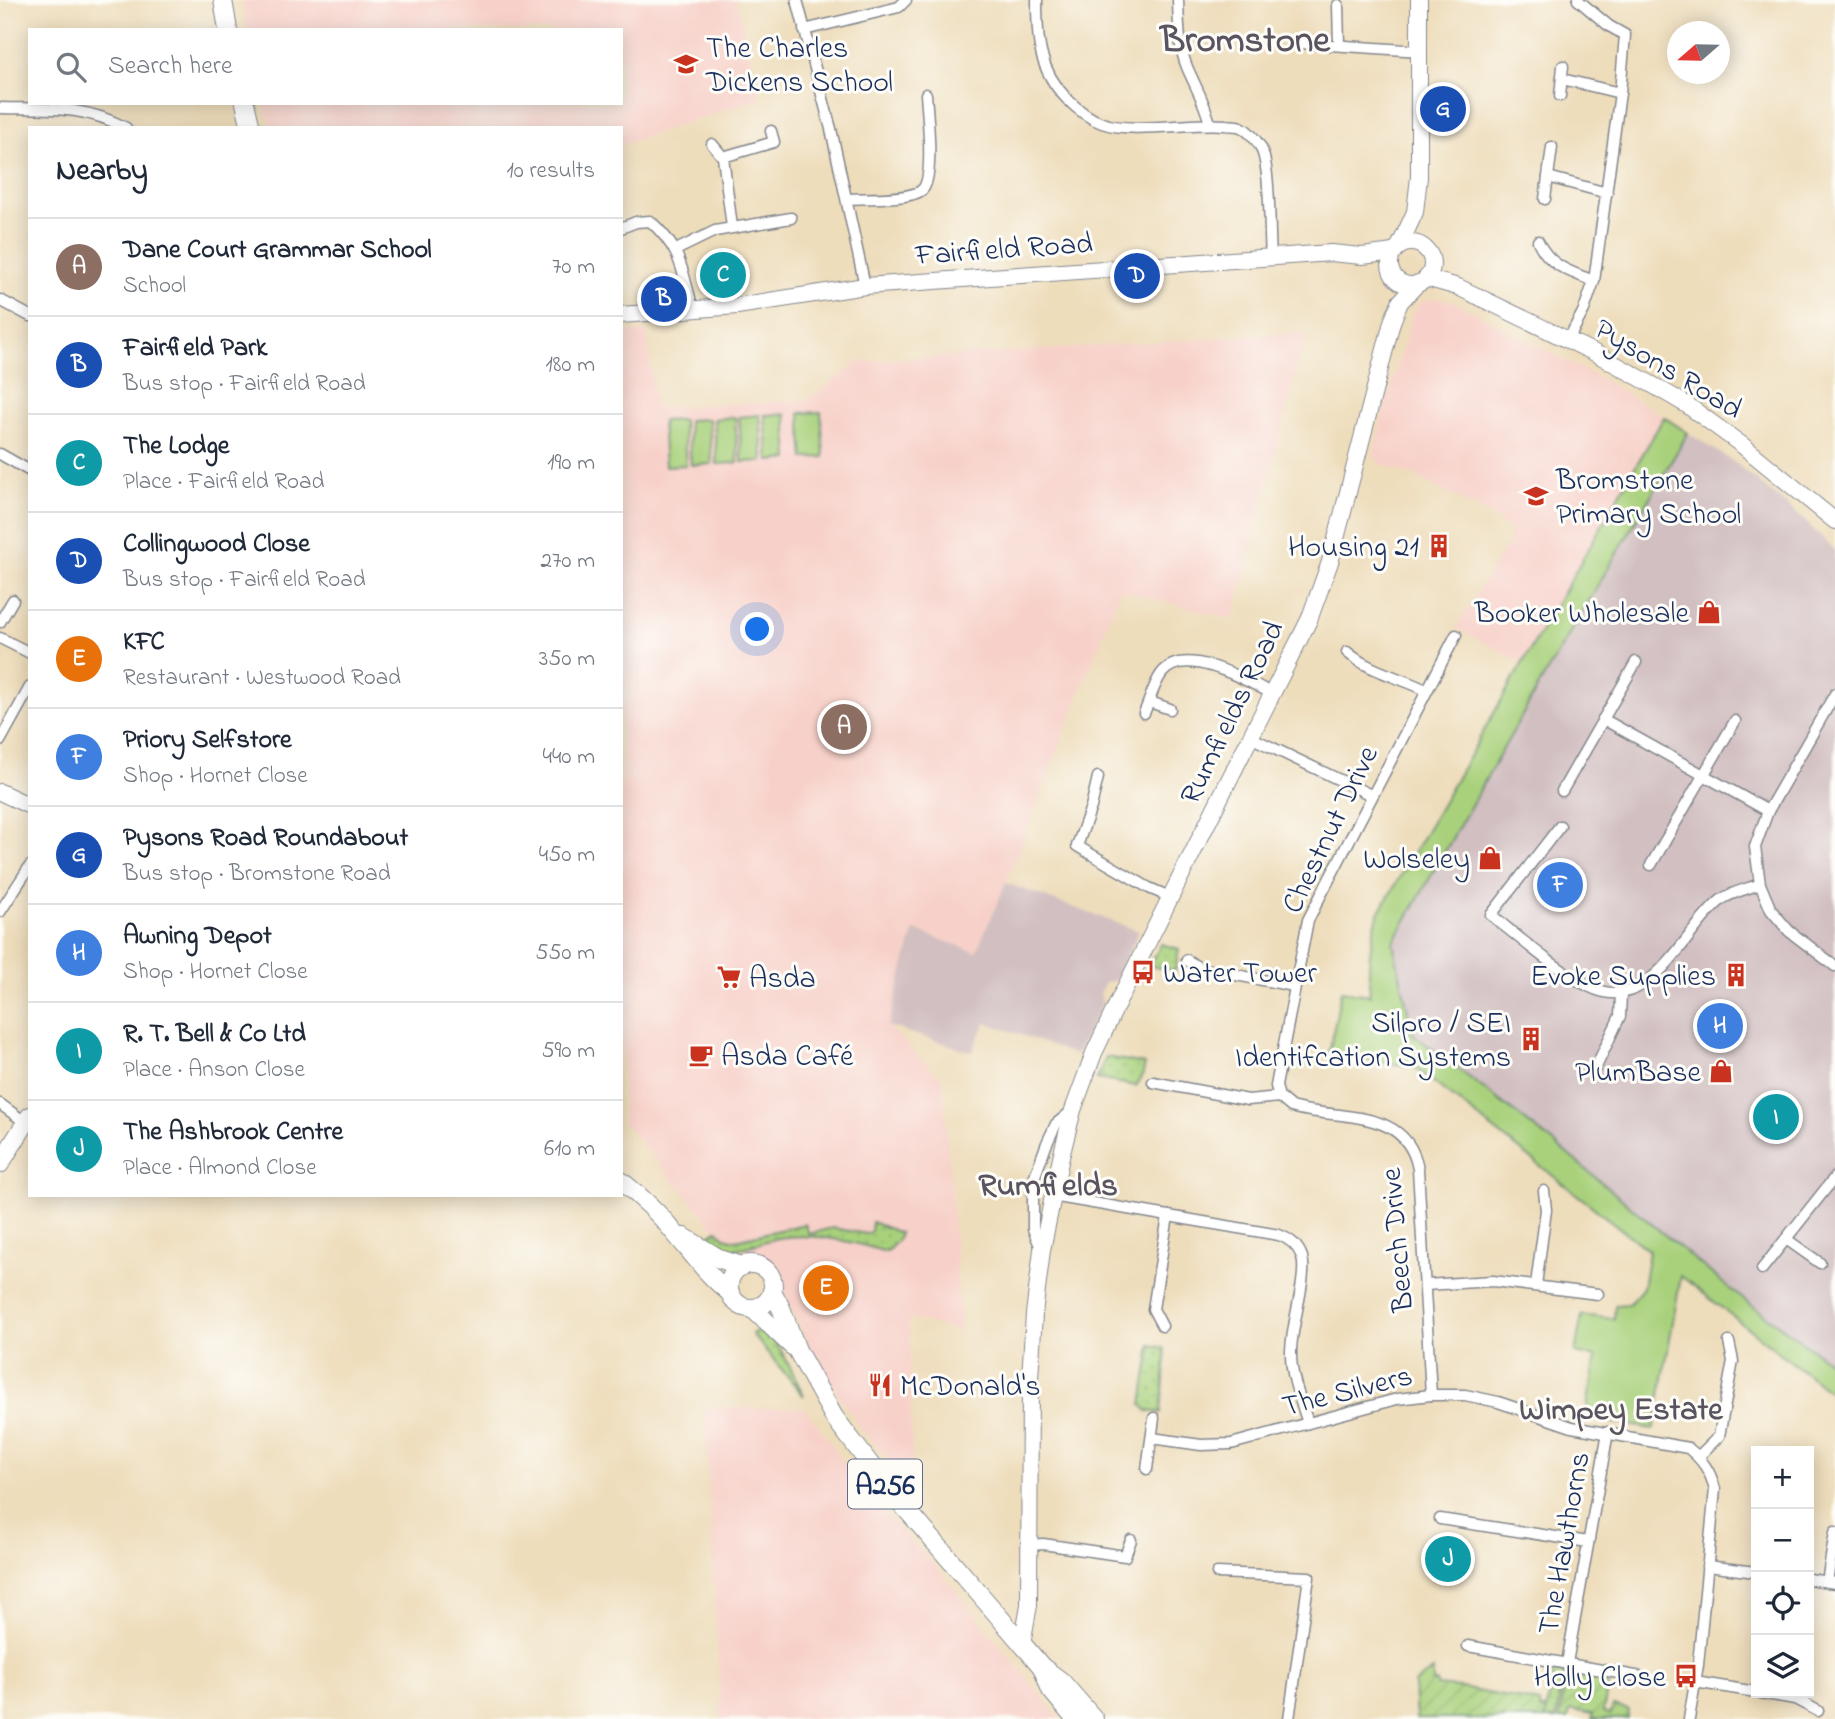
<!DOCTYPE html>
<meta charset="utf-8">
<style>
:root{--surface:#fff;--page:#f6f6f7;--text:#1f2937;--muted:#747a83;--line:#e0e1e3;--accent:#c8321e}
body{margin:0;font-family:"Indie Flower",sans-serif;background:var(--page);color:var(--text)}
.controls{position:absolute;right:21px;bottom:21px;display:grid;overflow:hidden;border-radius:0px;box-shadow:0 4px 18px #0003}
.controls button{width:63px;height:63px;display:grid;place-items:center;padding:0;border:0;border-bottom:2px solid var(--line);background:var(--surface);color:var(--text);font:35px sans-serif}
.compass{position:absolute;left:1667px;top:21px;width:63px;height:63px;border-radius:50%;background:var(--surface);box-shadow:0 4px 18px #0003;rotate:250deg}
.you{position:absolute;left:758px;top:630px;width:24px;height:24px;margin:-18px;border:5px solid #fff;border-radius:50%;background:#1a73e8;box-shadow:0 0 0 10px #1a73e833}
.badge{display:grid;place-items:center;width:46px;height:46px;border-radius:50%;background:var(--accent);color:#fff;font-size:23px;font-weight:700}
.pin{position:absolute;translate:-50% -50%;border:4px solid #fff;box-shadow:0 2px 7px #0006}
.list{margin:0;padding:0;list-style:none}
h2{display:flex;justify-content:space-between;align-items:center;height:91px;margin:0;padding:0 28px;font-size:30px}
h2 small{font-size:23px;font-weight:400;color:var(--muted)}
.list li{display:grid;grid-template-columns:46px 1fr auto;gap:21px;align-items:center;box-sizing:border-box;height:98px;padding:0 28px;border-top:2px solid var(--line)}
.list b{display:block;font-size:26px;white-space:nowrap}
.list p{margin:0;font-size:23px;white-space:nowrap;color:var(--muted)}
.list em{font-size:23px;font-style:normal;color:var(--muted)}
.icon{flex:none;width:38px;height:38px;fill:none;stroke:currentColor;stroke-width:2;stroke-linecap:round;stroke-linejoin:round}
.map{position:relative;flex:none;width:1835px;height:1719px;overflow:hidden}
.search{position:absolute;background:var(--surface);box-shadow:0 4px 18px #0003;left:28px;top:28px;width:595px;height:77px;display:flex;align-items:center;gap:18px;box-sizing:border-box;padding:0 24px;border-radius:0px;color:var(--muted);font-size:26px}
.panel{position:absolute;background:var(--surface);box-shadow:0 4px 18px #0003;left:28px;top:126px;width:595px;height:1071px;border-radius:0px}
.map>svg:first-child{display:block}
.built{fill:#f7d1c9}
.industrial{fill:#d2bfc1}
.grass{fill:url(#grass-dots);stroke:#62806d;stroke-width:2}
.park{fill:#a9d17c;stroke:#62806d;stroke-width:2}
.garden{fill:url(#garden-furrows);stroke:#62806d;stroke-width:2}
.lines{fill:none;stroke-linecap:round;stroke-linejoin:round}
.street-casing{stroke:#84868c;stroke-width:13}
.secondary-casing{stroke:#84868c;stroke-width:18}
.primary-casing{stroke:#84868c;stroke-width:20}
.street{stroke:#fff;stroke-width:10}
.secondary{stroke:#fff;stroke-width:16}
.primary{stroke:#fff;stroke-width:18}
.labels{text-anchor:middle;stroke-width:6;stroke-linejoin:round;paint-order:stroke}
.shield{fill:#fdfcf7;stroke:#5f6c8c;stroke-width:2}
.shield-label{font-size:28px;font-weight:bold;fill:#1b2f5e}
.poi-label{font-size:30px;fill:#1b2f5e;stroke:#fdfcf7;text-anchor:end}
.street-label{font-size:30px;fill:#1b2f5e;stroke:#fdfcf7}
.neighbourhood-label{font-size:32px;font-weight:bold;fill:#5a5460;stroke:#fdfcf7}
.quarter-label{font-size:33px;font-weight:bold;fill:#5a5460;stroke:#fdfcf7}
.district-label{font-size:37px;font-weight:bold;fill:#5a5460;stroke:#fdfcf7}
</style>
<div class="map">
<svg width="1835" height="1719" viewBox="0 0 1835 1719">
<defs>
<pattern id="grass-dots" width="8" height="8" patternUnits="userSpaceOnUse" patternTransform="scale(1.75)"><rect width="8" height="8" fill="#a9d17c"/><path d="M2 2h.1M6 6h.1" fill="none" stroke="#91b46e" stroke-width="1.8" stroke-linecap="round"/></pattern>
<pattern id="garden-furrows" width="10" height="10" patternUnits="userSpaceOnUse" patternTransform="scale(1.75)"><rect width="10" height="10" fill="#a9d17c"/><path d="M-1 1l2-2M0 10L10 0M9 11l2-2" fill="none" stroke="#91b46e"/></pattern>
</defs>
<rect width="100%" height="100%" fill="#fdfcf7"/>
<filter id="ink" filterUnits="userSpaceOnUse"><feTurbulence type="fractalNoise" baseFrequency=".0143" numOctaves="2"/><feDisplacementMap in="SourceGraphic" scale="14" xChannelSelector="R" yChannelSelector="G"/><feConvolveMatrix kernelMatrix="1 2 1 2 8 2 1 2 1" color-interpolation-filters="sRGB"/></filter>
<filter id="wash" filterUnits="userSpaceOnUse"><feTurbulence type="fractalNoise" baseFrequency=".00686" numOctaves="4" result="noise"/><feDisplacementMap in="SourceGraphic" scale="28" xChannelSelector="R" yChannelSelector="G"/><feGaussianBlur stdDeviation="1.57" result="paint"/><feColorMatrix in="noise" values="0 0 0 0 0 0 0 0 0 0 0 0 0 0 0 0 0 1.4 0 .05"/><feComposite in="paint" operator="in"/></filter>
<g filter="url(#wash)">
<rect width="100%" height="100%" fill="#edb"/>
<g class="built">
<polygon points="242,0 736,0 760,98 621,145 621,128 271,128 264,103 621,103 621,30 247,30"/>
<polygon points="1438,298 1454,302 1614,386 1664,417 1523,663 1456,628 1510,540 1509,529 1494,517 1413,475 1380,464 1373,456 1381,422 1412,316 1418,304 1427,300"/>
<polygon points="624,332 647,332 655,408 808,400 858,362 1306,332 1233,619 1120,590 1006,883 976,952 914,930 888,1026 943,1080 961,1332 909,1318 912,1468 916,1489 861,1429 821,1370 769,1262 723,1238 623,1122 621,334"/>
<polygon points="705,1408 804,1408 831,1442 847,1469 904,1535 930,1559 1060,1719 721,1719"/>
</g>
<g class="industrial">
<polygon points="1688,433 1734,462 1797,514 1835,550 1835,1366 1735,1293 1554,1143 1413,1034 1393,943 1545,675"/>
<polygon points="1006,883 1139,931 1115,980 1105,983 1100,991 1102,1004 1076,1055 986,1022 972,1052 888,1026 914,930 976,952"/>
</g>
<g class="grass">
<polygon points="1161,944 1179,949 1175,971 1150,966"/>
<polygon points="1106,1057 1145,1064 1142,1077 1136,1086 1097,1079"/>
<path d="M872 1222 900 1233 898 1240 886 1252C852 1241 813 1232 778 1238 762 1241 746 1249 730 1250 719 1250 714 1244 708 1236L717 1230 725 1237 736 1240 805 1224 809 1234 832 1228 867 1234 871 1231Z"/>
<path d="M762 1327C782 1346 792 1372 804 1396L752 1334Z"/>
<polygon points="1151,1345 1164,1348 1166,1357 1161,1413 1147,1411 1142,1404"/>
<polygon points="1554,1671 1564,1673 1556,1719 1545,1719"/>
</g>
<g class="park">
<polygon points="821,412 824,457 804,458 800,413"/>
<polygon points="786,414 789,459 769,461 765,415"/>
<polygon points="760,415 763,461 742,462 739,417"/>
<polygon points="735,417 738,463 717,464 714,419"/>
<path d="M1664 417 1688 433 1545 675 1393 943 1413 1034 1554 1143 1735 1293 1835 1366V1396L1681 1276 1654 1429 1585 1418 1596 1357 1575 1353 1582 1315 1614 1319 1615 1305 1629 1304 1643 1288 1649 1251 1414 1067 1329 1054 1341 991 1370 995C1367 966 1370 943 1378 915Z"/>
<polygon points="709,419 712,464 691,465 688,420"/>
<polygon points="683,420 686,465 665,466 662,421"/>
</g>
<g class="garden">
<polygon points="1433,1670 1433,1682 1437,1682 1437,1686 1461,1688 1540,1703 1540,1709 1547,1711 1545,1719 1416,1719 1414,1684"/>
<polygon points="1567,1672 1609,1680 1603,1712 1611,1714 1613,1706 1629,1710 1628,1719 1592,1719 1592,1714 1570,1710 1568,1719 1559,1719"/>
</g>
</g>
<g filter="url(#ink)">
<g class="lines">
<g class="street-casing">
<g id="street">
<polyline points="797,0 831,129 865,286"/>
<path d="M1037 0C1037 39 1038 69 1067 99 1077 109 1088 118 1102 123 1132 134 1190 122 1225 125 1230 126 1237 125 1241 127 1249 131 1256 140 1260 146 1271 165 1269 233 1271 258"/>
<path d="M1178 0C1179 23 1178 45 1187 67 1195 86 1205 102 1210 124"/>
<polyline points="1338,5 1339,45"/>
<polyline points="804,30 899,7 906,0"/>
<polyline points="1300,43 1420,51"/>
<polyline points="1562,79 1620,93"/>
<polyline points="1560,96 1563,66"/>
<path d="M0 108C46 109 84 105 126 128"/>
<polyline points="712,144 723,157 732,227"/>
<polyline points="723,157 774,142 771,131"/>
<polyline points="1548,177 1607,193"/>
<path d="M847 199C864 198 910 200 922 190 935 178 927 112 926 94"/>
<polyline points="1545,199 1552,147"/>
<path d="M621 228 636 222 650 221C682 249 682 271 693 309"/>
<path d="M1538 241C1549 266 1570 272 1594 281"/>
<polyline points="676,250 715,231 791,218"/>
<polyline points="0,300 30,316"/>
<polyline points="1568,340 1584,310 1594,281 1620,93 1625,35 1609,26 1578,0"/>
<polyline points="0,454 30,471"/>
<polyline points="0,622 13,600"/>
<polyline points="0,638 30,653"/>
<path d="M1347 652C1369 671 1399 677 1426 690"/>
<polyline points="1835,694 1768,811 1755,847 1760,884 1771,910 1789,931 1835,966"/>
<polyline points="1150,702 1170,709"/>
<path d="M1144 713C1150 701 1153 685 1162 673 1185 644 1248 681 1273 694"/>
<polyline points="1603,719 1768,811"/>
<polyline points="1250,737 1371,795"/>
<polyline points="0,741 30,687"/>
<polyline points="1098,777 1091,807 1077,846 1149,888 1170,897"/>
<polyline points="1562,791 1636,662"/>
<path d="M1560 826 1491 915C1521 939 1556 970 1590 987 1651 1017 1683 931 1721 900 1731 892 1748 889 1760 884"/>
<polyline points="1651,865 1735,721"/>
<polyline points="0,912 30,866"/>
<polyline points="1187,960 1199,968 1294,986"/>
<polyline points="1596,1067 1620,1016 1621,994"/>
<polyline points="1153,1082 1248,1100 1279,1097"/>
<polyline points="0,1104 25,1122"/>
<path d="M1052 1196 1279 1235C1290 1239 1298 1245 1302 1257 1308 1277 1290 1328 1291 1354 1291 1378 1301 1401 1308 1423"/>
<polyline points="1786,1239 1820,1263"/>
<polyline points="1041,1248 1033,1229 1033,1181 1047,1143 1056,1124 1073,1110"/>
<polyline points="1762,1269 1835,1177"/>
<polyline points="1425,1285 1493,1281 1598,1294"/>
<polyline points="1536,1285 1546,1210 1544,1191"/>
<polyline points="1162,1326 1153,1309 1168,1216"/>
<path d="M1431 1395 1418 1169C1407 1106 1338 1121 1291 1107L1279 1097 1276 1086 1308 920 1456 635"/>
<path d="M1152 1438 1201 1445 1231 1444 1397 1399 1431 1395H1465L1498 1402 1572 1427 1688 1448C1703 1460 1710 1471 1715 1489L1698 1665 1689 1719"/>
<polyline points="1699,1456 1719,1436 1733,1361 1729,1342"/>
<polyline points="1147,1469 1154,1418"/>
<polyline points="1440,1519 1588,1542"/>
<polyline points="1029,1545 1043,1544 1125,1556 1131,1540"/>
<polyline points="1707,1566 1756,1572"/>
<polyline points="1217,1573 1309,1577 1289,1719"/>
<polyline points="1809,1579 1835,1583"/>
<polyline points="1827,1582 1835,1532"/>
<polyline points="1468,1646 1641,1677"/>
<polyline points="1567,1663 1608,1432"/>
<polyline points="1695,1682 1756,1692"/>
<polyline points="1760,1693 1795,1699 1818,1711"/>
</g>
</g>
<g class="secondary-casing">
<g id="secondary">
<circle cx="1411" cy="264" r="21"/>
<polyline points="1399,247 1415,212 1419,177 1419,0"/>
<polyline points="1426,278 1458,287 1595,353 1658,388 1687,405 1742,445 1835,521"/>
<polyline points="621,315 737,306 865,286 1331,253 1362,256 1394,252"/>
<polyline points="0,792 30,806"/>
<polyline points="1022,1644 1029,1605 1030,1378 1034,1314 1042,1250 1061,1157 1073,1110 1094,1053 1120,998 1309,620 1330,562 1392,322 1400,302 1418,283"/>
</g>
</g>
<g class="primary-casing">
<g id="primary">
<polyline points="223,0 228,30"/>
<polyline points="245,103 251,128"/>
<polyline points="0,1164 30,1116"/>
<path d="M621 1181C640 1196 658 1212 673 1231 692 1253 707 1275 729 1292"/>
<polyline points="684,1237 720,1259 742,1266"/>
<circle cx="751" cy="1286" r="22"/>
<polyline points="772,1291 781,1308 797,1350 834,1417 888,1488 989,1605 1042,1667 1061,1681 1094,1719"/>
<polyline points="752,1308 792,1346"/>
<polyline points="1042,1667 1051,1690 1075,1719"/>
</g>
</g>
<use href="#street" class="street"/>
<use href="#secondary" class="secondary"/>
<use href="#primary" class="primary"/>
</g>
</g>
<defs>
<g id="school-bare" transform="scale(1.89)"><path d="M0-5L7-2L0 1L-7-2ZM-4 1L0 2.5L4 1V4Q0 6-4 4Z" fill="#c8321e" stroke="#fdfcf7" stroke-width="2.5" paint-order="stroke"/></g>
<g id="building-bare" transform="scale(1.89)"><path d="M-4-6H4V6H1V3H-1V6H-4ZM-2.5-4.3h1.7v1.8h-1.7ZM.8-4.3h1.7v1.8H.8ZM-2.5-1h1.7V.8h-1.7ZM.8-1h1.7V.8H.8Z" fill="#c8321e" stroke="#fdfcf7" stroke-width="2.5" paint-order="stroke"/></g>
<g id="shop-bare" transform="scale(1.89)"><path d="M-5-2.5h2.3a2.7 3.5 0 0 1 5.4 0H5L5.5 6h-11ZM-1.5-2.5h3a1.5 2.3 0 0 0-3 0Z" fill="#c8321e" stroke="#fdfcf7" stroke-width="2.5" paint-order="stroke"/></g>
<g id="bus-bare" transform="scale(1.89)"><path d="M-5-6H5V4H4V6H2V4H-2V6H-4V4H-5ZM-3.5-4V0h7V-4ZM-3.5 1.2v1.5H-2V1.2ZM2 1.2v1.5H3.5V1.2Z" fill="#c8321e" stroke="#fdfcf7" stroke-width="2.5" paint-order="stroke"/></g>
<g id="supermarket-bare" transform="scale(1.89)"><path d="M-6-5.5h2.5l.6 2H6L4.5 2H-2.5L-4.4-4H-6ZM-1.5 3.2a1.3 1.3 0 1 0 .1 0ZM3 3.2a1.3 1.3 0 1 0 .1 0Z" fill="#c8321e" stroke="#fdfcf7" stroke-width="2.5" paint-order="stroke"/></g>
<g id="cafe-bare" transform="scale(1.89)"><path d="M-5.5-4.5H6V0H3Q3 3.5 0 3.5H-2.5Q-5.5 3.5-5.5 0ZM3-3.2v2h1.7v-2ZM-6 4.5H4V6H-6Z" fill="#c8321e" stroke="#fdfcf7" stroke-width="2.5" paint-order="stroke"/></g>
<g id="restaurant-bare" transform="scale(1.89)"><path d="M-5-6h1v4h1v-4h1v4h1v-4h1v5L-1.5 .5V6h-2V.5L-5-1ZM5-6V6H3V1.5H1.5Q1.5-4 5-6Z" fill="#c8321e" stroke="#fdfcf7" stroke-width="2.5" paint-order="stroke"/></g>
</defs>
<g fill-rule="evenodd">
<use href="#school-bare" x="686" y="64"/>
<use href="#school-bare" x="1536" y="496"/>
<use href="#building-bare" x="1439" y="546"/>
<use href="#shop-bare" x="1709" y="612"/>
<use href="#shop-bare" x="1490" y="858"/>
<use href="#bus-bare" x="1143" y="972"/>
<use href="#building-bare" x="1736" y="975"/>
<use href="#supermarket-bare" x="729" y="977"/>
<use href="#building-bare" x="1531" y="1039"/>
<use href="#cafe-bare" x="701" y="1055"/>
<use href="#shop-bare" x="1721" y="1071"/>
<use href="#restaurant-bare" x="880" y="1385"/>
<use href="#bus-bare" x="1686" y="1676"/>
</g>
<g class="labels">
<rect class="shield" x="848" y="1459.5" width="74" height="49" rx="5"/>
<g class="shield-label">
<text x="885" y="1494">A256</text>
</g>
<g class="poi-label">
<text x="706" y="57" text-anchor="start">The Charles<tspan x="706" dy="34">Dickens School</tspan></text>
<text x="1556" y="489" text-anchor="start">Bromstone<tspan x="1556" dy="34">Primary School</tspan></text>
<text x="1419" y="556">Housing 21</text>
<text x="1689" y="622">Booker Wholesale</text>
<text x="1470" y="868">Wolseley</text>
<text x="1163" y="982" text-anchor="start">Water Tower</text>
<text x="1716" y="985">Evoke Supplies</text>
<text x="749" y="987" text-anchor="start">Asda</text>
<text x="1511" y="1032">Silpro / SEI<tspan x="1511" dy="34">Identifcation Systems</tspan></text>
<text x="721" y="1065" text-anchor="start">Asda Café</text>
<text x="1701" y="1081">PlumBase</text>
<text x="900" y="1395" text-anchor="start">McDonald's</text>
<text x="1666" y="1686">Holly Close</text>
</g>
<g class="street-label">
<text transform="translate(1004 248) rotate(-4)" y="10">Fairfield Road</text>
<text transform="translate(1669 368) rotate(31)" y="10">Pysons Road</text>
<text transform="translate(1231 712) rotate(-64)" y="10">Rumfields Road</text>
<text transform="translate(1329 829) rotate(-64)" y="10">Chestnut Drive</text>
<text transform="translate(1396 1240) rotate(-95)" y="10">Beech Drive</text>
<text transform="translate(1347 1390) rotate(-14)" y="10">The Silvers</text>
<text transform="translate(1563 1543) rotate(-80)" y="10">The Hawthorns</text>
</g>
<g class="neighbourhood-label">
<text x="1621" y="1419">Wimpey Estate</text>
</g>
<g class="quarter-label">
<text x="1048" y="1195">Rumfields</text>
</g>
<g class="district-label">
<text x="1245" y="51">Bromstone</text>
</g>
</g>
</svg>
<div class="controls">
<button>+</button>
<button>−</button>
<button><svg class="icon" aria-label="locate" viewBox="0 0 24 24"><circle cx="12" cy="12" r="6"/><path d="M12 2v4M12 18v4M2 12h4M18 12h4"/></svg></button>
<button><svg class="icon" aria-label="layers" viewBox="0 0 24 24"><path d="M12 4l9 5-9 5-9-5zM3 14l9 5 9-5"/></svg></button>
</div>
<svg class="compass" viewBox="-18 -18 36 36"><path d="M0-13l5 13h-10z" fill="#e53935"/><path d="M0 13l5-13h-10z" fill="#747a83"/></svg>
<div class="you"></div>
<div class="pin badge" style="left:844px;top:727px;background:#8d6e63">A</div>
<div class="pin badge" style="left:664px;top:299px;background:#1a4fb4">B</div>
<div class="pin badge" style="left:723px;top:275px;background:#0f9aa8">C</div>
<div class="pin badge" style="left:1137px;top:276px;background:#1a4fb4">D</div>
<div class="pin badge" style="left:826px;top:1288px;background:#e8710a">E</div>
<div class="pin badge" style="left:1560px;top:885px;background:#3f7fe0">F</div>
<div class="pin badge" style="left:1443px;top:109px;background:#1a4fb4">G</div>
<div class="pin badge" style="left:1720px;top:1026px;background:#3f7fe0">H</div>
<div class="pin badge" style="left:1776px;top:1117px;background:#0f9aa8">I</div>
<div class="pin badge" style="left:1448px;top:1559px;background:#0f9aa8">J</div>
<div class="search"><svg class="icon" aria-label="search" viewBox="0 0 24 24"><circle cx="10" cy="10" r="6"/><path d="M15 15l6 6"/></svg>Search here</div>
<section class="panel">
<h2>Nearby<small>10 results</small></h2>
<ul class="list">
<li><span class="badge" style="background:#8d6e63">A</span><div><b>Dane Court Grammar School</b><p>School</p></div><em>70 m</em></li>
<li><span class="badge" style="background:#1a4fb4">B</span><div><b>Fairfield Park</b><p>Bus stop · Fairfield Road</p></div><em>180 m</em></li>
<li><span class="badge" style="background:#0f9aa8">C</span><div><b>The Lodge</b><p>Place · Fairfield Road</p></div><em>190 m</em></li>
<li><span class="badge" style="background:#1a4fb4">D</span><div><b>Collingwood Close</b><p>Bus stop · Fairfield Road</p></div><em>270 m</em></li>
<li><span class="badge" style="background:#e8710a">E</span><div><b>KFC</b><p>Restaurant · Westwood Road</p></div><em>350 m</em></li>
<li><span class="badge" style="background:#3f7fe0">F</span><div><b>Priory Selfstore</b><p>Shop · Hornet Close</p></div><em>440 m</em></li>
<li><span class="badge" style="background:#1a4fb4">G</span><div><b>Pysons Road Roundabout</b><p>Bus stop · Bromstone Road</p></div><em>450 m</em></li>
<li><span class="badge" style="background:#3f7fe0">H</span><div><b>Awning Depot</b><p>Shop · Hornet Close</p></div><em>550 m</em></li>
<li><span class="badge" style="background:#0f9aa8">I</span><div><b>R. T. Bell &amp; Co Ltd</b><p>Place · Anson Close</p></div><em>590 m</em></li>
<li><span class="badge" style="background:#0f9aa8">J</span><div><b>The Ashbrook Centre</b><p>Place · Almond Close</p></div><em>610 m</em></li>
</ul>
</section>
</div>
